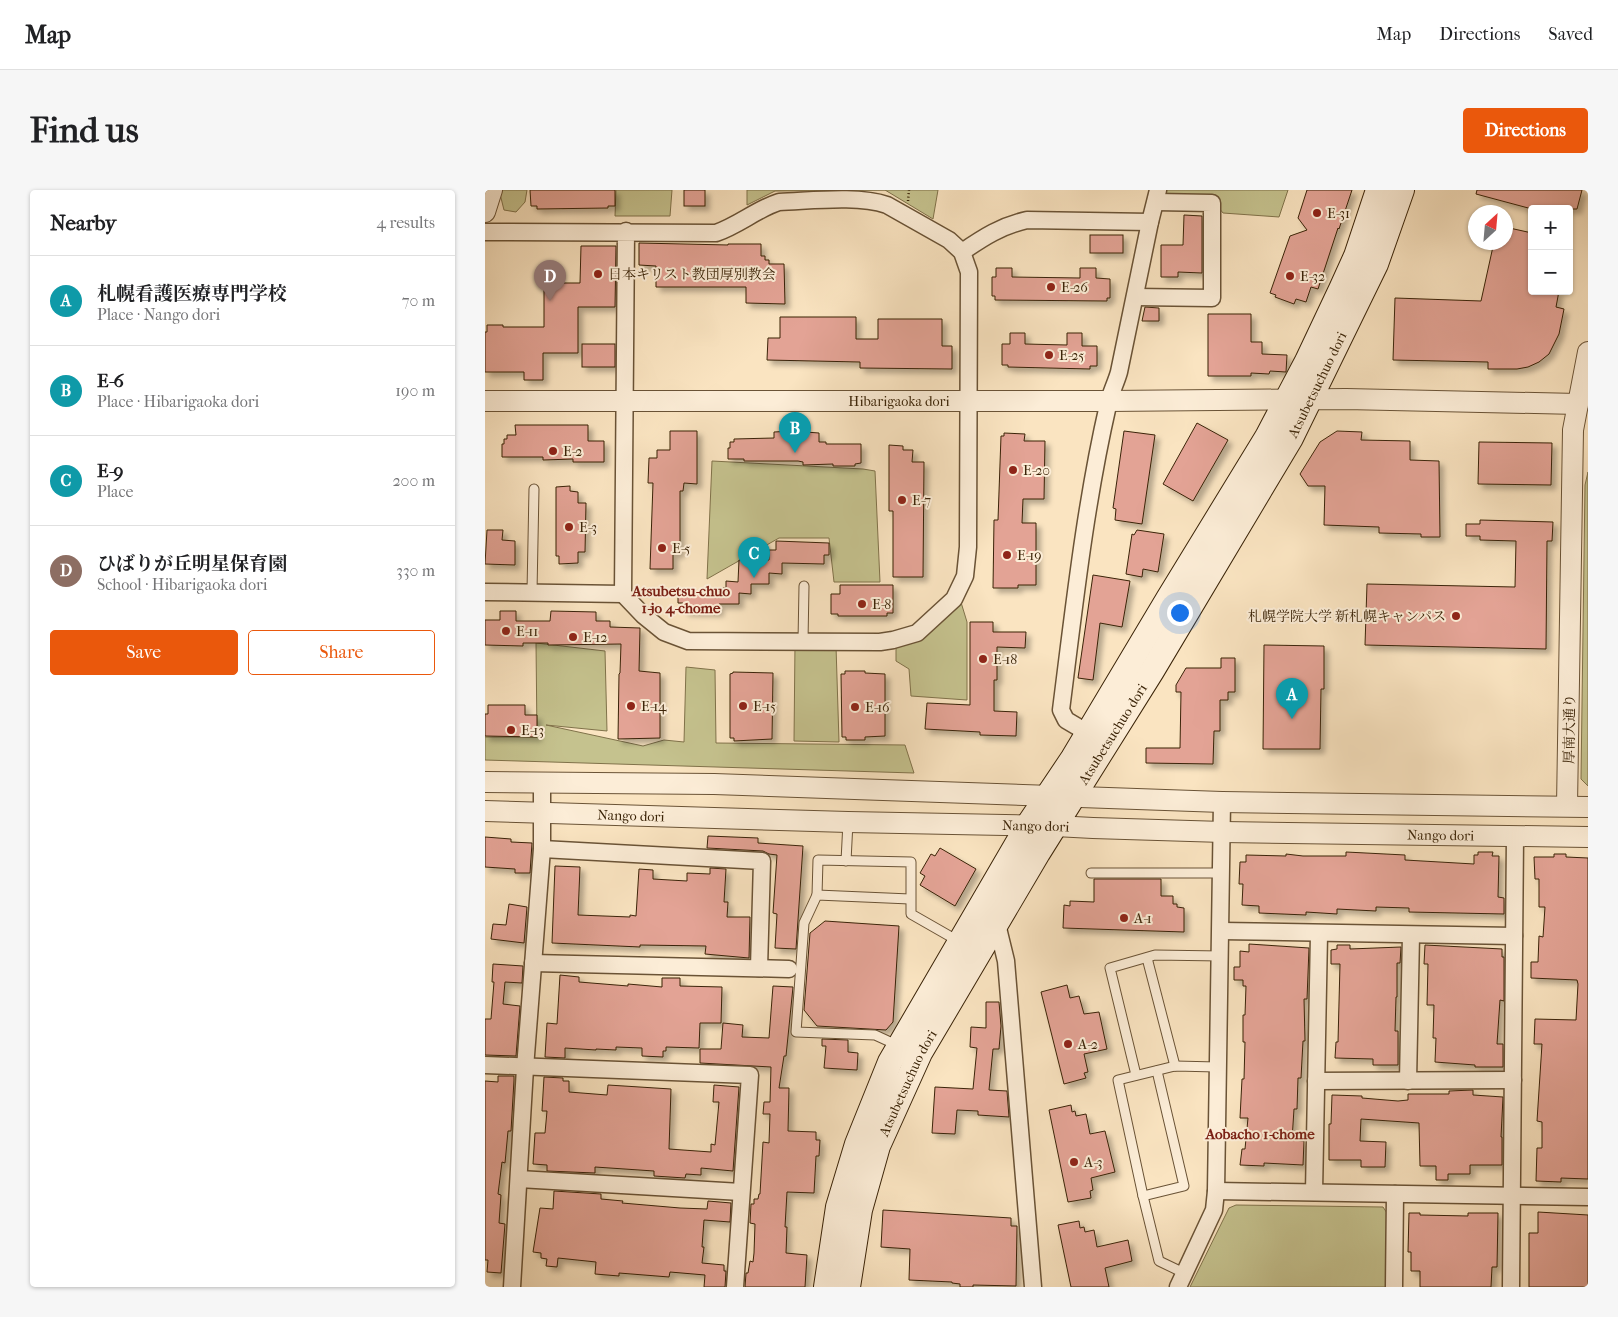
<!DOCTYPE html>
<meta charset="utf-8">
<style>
:root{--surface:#fff;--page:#f6f6f6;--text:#202124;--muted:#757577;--line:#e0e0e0;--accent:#ea580c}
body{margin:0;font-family:"IM FELL French Canon","Noto Serif JP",serif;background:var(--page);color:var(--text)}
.controls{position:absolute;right:15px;top:15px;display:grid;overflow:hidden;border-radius:5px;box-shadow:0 1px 4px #0004}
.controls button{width:45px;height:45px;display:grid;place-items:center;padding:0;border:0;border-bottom:1px solid var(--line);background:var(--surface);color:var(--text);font:25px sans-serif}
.compass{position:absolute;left:983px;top:15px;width:45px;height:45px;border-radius:50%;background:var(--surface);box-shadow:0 1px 4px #0004;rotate:26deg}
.you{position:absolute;left:694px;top:422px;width:18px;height:18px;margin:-12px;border:4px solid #fff;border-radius:50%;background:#1a73e8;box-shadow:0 0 0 8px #1a73e833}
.badge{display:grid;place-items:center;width:32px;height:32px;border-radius:50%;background:var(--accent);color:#fff;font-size:16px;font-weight:700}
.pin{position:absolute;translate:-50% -41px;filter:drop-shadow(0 1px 2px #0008)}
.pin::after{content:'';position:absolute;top:26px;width:18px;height:15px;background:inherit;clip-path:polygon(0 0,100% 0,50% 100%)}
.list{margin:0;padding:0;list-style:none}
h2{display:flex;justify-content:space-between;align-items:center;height:65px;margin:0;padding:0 20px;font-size:21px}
h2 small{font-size:16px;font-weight:400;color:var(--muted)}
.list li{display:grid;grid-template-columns:32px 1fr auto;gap:15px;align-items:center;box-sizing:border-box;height:90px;padding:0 20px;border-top:1px solid var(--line)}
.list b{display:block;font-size:19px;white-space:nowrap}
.list p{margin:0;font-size:16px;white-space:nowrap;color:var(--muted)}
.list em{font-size:16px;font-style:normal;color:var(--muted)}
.actions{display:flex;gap:10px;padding:15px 20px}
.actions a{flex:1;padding:11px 0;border:1px solid var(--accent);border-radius:5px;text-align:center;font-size:18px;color:var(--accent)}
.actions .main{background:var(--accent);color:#fff}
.map{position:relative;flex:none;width:1103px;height:1097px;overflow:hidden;border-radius:5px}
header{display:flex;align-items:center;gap:30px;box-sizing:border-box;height:70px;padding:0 25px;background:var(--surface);border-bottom:1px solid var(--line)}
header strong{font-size:24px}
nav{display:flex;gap:28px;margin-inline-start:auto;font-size:18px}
.intro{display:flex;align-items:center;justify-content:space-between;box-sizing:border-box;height:120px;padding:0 30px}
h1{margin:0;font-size:35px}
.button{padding:12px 22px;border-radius:5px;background:var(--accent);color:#fff;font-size:18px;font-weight:700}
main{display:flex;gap:30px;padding:0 30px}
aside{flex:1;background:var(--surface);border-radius:5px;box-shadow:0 1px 4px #0004}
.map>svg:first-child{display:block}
.green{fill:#c5c28e;stroke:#80724a}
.building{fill:#e3a395;stroke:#3a2307;filter:url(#shadow)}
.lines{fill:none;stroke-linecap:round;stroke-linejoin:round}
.service-casing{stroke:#6a5336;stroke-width:11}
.minor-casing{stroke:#6a5336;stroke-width:19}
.tertiary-casing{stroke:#6a5336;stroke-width:22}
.secondary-casing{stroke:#3a2307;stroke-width:26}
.path{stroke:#3a2307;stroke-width:2.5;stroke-dasharray:1 2.5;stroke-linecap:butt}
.service{stroke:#fcedd7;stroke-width:9}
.minor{stroke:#fcedd7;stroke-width:16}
.tertiary{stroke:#fcedd7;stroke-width:20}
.secondary{stroke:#fcedd7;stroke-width:24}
.poi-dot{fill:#8f2418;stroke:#fcedd7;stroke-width:2}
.labels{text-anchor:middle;stroke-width:4;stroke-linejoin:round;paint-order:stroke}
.poi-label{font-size:14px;fill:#3a2307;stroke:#fcedd7;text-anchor:start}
.street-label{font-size:14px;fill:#3a2307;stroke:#fcedd7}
.neighbourhood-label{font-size:15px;font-weight:bold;fill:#7a1f14;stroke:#fcedd7}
</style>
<header>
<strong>Map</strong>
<nav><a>Map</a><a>Directions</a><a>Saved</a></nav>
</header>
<div class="intro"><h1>Find us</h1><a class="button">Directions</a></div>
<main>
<aside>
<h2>Nearby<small>4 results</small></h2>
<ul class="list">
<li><span class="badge" style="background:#0f9aa8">A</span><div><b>札幌看護医療専門学校</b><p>Place · Nango dori</p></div><em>70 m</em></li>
<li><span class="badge" style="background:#0f9aa8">B</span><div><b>E-6</b><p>Place · Hibarigaoka dori</p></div><em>190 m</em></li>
<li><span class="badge" style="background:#0f9aa8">C</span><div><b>E-9</b><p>Place</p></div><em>200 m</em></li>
<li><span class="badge" style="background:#8d6e63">D</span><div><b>ひばりが丘明星保育園</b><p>School · Hibarigaoka dori</p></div><em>330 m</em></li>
</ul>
<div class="actions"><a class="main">Save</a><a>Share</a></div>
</aside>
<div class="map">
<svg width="1103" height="1097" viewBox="0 0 1103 1097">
<defs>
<filter id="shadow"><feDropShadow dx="4.5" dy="4.5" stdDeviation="2.5" flood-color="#0004"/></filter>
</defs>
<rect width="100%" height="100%" fill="#fae4c1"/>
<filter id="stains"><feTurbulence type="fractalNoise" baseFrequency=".004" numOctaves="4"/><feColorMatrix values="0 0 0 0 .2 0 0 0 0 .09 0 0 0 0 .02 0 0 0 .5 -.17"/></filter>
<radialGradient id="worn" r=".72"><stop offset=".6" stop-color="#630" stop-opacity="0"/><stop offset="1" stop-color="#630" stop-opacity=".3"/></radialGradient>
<g class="green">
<polygon points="14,0 42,0 40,12 31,22 19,20"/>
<polygon points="131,0 187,0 185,26 130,26"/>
<polygon points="262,0 453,0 448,29 400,0 290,1 262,15"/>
<polygon points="678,0 803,0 794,27 738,23 726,8 676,9"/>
<polygon points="227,271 378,279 390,281 395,392 349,392 344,348 294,348 222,389"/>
<polygon points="1103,282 1103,596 1096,589 1100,295"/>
<polygon points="475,409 482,432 482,510 426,506 424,479 411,471 411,453"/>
<polygon points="51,453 120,461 122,541 61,535 158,556 179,550 199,552 201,477 230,480 231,553 420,555 429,583 0,570 0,547 52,547"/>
<polygon points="310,454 351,456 354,552 309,551"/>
<polygon points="751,1015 898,1017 902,1023 901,1097 705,1097 744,1018"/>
</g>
<g class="building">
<polygon points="45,0 130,0 130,16 123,16 123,18 52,19 52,16 46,16"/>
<rect x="199" y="0" width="21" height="16"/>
<polygon points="822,0 867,0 854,39 853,38 833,99 826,97 821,112 811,109 809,114 790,107 791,105 785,103 805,46 822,40 813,28"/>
<polygon points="992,0 1097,0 1092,19 1047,19 991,4"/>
<polygon points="699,25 717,26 717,83 693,82 693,87 676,87 676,55 698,55"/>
<polygon points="1020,37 1047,43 1047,101 1074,101 1071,117 1079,119 1074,144 1064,164 1054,172 1043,177 1032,179 1003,179 1003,172 908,170 910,108 996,111 1009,52 1020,52"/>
<rect x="605" y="45" width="33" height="18"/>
<polygon points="154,53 243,55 243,54 276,54 276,66 280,66 280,70 284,70 284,74 299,74 300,114 261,113 261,97 171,97 171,76 154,75"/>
<polygon points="96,56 131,56 130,117 93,117 93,163 58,163 58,190 39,190 39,182 0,182 0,142 2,142 2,135 18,135 18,137 59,137 59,93 95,93"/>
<polygon points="511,78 527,78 527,87 595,88 595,78 611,78 611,88 625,89 625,108 622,108 622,111 510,110 510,106 507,106 507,87 511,87"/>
<polygon points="660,117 674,118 674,131 657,131"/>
<polygon points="723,124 766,124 766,152 777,152 777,164 802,165 801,182 785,181 784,184 766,183 766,186 723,186"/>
<polygon points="295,127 371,127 371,149 393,149 393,129 457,129 457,156 467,156 467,179 375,178 375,172 282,170 283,148 295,148"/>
<polygon points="525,143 540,143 540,154 582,155 582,143 597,143 597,156 612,156 612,176 605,176 605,179 523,177 523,175 517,175 517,154 525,154"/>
<rect x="97" y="154" width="33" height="23"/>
<polygon points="712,233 743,250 708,311 678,294"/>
<polygon points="30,235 103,235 103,251 119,251 119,272 88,272 88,269 58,270 58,267 17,267 17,254 19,254 19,249 22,249 22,245 31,245"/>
<polygon points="185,241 212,241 212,294 199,293 198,301 195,301 195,363 188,364 188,379 165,379 168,293 163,293 164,268 172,268 172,260 185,260"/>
<polygon points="307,241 334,243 334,252 341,252 341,254 376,254 376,273 370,274 370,276 348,276 348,274 318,275 318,272 313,271 259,271 259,269 243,269 243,258 245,258 245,252 249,252 249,249 289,248 289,242"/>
<polygon points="639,241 670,245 657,334 630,330 631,319 628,318"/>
<polygon points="852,241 877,242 876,250 925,251 925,270 954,271 955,347 936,347 936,344 894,343 894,337 839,335 840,296 823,296 815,284 835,252"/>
<polygon points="519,243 540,244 539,251 560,251 559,309 538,309 537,333 551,333 551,395 533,395 533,398 508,398 509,330 513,330 516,246 519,246"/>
<polygon points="994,252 1067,253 1066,295 993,294"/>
<polygon points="404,255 418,256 418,260 428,260 427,272 439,272 438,387 408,387 408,321 404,321"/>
<polygon points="85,296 85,301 93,302 93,313 101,313 100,362 93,362 93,373 74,374 74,366 71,366 71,297"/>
<polygon points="995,330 1068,332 1067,351 1062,351 1061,459 880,455 882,394 1030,397 1031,351 995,350 995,346 981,346 981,334 995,334"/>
<polygon points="2,340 18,340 17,350 30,351 30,375 0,374"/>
<polygon points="652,340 679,344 673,382 658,379 657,387 641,384 647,344 649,345"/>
<polygon points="291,351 344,353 344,365 339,365 339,374 297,373 297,384 284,383 284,394 266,394 266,404 254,403 254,414 234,414 234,422 199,421 199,413 193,413 193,400 234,401 234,398 241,398 241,391 253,392 254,370 284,370 284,360 291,360"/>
<polygon points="608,385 645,391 637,437 615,433 608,490 593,488"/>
<polygon points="355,395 408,395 408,423 402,423 402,426 353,426 353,424 346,424 346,404 355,404"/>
<polygon points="15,421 31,421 31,431 65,431 66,421 111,422 111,431 125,431 125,437 155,438 154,481 175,483 175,548 133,549 134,484 135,483 136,454 63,455 63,453 38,453 38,456 0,455 0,430 15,430"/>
<polygon points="485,432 508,432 508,442 541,442 540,458 512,457 512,490 509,490 509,521 532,522 531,546 495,545 495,542 440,539 442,513 485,515"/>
<polygon points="779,455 839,456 839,499 836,499 835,559 778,559"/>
<polygon points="736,468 750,468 750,502 743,502 743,510 735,510 735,541 729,541 728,574 661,573 661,558 695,558 696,502 691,502 691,495 701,478 736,478"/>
<polygon points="360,481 380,481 380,483 400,484 400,546 380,547 380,550 361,550 361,547 357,547 356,484 360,484"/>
<polygon points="248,482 288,483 287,549 249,551 249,548 245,548 245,484 248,483"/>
<polygon points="3,515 40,515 40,525 52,525 52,547 0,546 0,524 3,524"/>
<polygon points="223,646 273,648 273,653 318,656 311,759 290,758 292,724 288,723 292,665 284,664 278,661 222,658"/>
<polygon points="0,647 26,649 26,652 47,653 45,683 30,683 30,679 0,677"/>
<polygon points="455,658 491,679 470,716 435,695 440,686 435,683 446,664 450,666"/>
<polygon points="861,662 920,665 920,670 989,674 989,665 993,665 993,662 1008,662 1007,666 1014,666 1013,707 1019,708 1019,724 924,722 924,718 891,717 891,721 852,719 852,724 821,722 821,725 774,723 774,716 757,715 758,694 754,694 755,672 761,672 761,665 801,666 801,664 818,666 861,666"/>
<polygon points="1069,664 1081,664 1081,667 1103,668 1103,989 1076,988 1076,992 1051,991 1052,958 1057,958 1057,932 1052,931 1057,854 1049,854 1050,829 1091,830 1093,794 1092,790 1046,788 1046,772 1053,772 1054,746 1058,747 1060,717 1054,717 1054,689 1050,689 1049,667 1069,667"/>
<polygon points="70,676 95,677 93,725 145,727 145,725 151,726 154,679 168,680 168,689 202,691 202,683 225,684 225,678 241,679 239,712 243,712 242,727 265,727 264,768 220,764 221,756 155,755 155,757 67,753"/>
<polygon points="609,689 676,689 676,706 688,706 688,714 692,714 692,717 699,718 699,742 578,738 579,715 585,716 585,711 609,712"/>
<polygon points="24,714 42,717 39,753 6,749 8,734 21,735"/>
<polygon points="340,731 414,736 408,832 401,840 332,836 319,820 325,743"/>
<polygon points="764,754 824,758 822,809 819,809 820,851 818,851 816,888 813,888 812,919 809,919 807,950 819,951 818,975 779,973 779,976 755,975 757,959 760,959 763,928 755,928 757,889 759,889 760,852 758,852 758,825 760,825 761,796 758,796 758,790 749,790 749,777 755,777 755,761 764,762"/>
<polygon points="852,755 865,755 865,759 916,757 915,773 912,773 912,807 911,807 910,841 913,841 913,875 888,875 888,869 850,868 851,852 853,852 855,774 846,774 846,760 852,759"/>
<polygon points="940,755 1017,759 1017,767 1019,767 1019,811 1015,810 1012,854 1018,854 1018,877 990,877 990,875 950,872 951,848 948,848 949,815 942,815 943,774 939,774"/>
<polygon points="8,774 38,776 37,793 20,792 18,814 35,816 31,866 0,865 0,829 6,829 9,792 7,792"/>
<polygon points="75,785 94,787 94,792 143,796 143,794 177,797 177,788 195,788 195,796 237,797 236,833 215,833 214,858 181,857 181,861 178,861 178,867 157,866 157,858 131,857 131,860 111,859 111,860 80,858 80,868 60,867 62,833 72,834"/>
<polygon points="582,795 585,808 594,806 599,824 614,822 622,859 599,864 603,882 599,883 601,888 579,894 556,802"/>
<polygon points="288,796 308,797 301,866 299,866 294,898 304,898 303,941 331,942 331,950 335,950 334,966 331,966 329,1003 302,1002 300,1037 302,1037 301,1063 322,1065 320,1097 260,1097 261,1083 263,1083 265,1071 268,1072 269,1063 270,1034 265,1033 266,1014 269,1014 269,1009 273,1009 274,1004 275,1004 278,952 284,953 285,924 278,924 279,912 285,912 286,877 215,873 215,859 236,859 238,833 258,835 257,847 284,848"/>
<polygon points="501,812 514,812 516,836 514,859 508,859 504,900 522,901 524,927 493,925 493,921 472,920 470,944 447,943 450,897 488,899 492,858 485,857 486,837 501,838"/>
<polygon points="337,849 363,850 363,862 373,863 372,880 339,878 341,856 337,856"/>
<polygon points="13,886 29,886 29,890 26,941 23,941 20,973 17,972 13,1004 16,1005 14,1033 20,1034 16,1083 2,1082 3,1070 0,1070 0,891 13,892"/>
<polygon points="59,887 78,888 78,891 84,891 84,902 122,905 123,895 186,899 184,959 226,962 226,954 230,955 234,912 228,912 229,895 254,897 248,981 216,978 216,985 201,984 200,988 169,986 169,981 110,977 110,983 62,981 62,975 48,974 50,943 60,943 62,921 57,921"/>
<polygon points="988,900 988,905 1018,907 1016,947 1017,947 1017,975 985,975 985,984 963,984 963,990 951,990 951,976 935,976 934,933 876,929 875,951 901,952 900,977 876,977 876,970 844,970 844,934 846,934 847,905 877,906 877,908 913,911 923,910 923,904 964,904 964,901"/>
<polygon points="586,915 587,922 590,921 591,926 601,924 605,944 620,941 630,982 606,988 608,1000 605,1001 606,1008 583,1012 564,920"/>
<polygon points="69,1001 116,1004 116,1009 138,1011 137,1013 195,1018 222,1019 223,1011 246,1013 245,1032 219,1030 217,1057 219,1057 217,1073 239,1075 239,1081 241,1081 240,1097 219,1097 220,1085 185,1082 184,1087 134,1083 134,1086 110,1084 111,1072 73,1068 72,1077 61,1076 62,1069 56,1068 56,1063 48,1062 55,1018 68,1019"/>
<polygon points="398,1020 526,1028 526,1036 532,1036 531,1096 488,1095 488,1097 475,1097 475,1094 467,1093 467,1092 424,1090 425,1059 396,1057"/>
<polygon points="1053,1022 1103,1025 1103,1097 1044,1097 1044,1043 1053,1043"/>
<polygon points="924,1023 935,1023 935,1025 983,1026 983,1023 1013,1023 1012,1077 1007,1077 1006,1097 935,1097 935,1081 926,1081 926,1062 923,1062"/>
<polygon points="594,1031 595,1038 599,1037 600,1042 609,1040 612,1057 643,1050 647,1071 620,1078 624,1097 586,1097 573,1035"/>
</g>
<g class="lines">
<g class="service-casing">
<g id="service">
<polyline points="47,402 49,299"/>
<polyline points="318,451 319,396"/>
<polyline points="361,671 363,632"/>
<polyline points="606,683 737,683"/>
<polyline points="332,705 333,670 426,672 426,724 475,752"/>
<polyline points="662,768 690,876"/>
<polyline points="414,856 390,845 311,842 319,733 332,705 425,709"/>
<polyline points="672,881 699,996 658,1006 674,1071 699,1083"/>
<polyline points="651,885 625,778 670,765 736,766"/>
<polyline points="658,1006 633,890 690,876 732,877"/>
</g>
</g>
<g class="minor-casing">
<g id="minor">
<path d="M0 42 231 43C254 35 272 19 294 12 326 11 372 5 402 15L464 50 477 62 484 82 483 357 480 386 469 409 432 443 408 450 395 452 203 451 179 442 158 425 138 404 141 41"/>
<path d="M477 62C499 47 516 36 542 30L665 32"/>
<polyline points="650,107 727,108 727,13 671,12"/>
<polyline points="0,402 138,404"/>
<path d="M603 543 581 530 576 520C589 418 600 315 623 215 625 204 631 193 634 182L665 32 673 0"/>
<polyline points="57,659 277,671 274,778"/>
<polyline points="512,734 521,771 548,1097"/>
<polyline points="736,741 1029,746"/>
<polyline points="48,773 304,779"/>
<polyline points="0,875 265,885 250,1097"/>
<polyline points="831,891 1028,890"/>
<polyline points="923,891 926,745"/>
<polyline points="34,989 256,1002"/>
<polyline points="731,1001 1103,1007"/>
<polyline points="829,1002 834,744"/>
<polyline points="27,1097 40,878 57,659 57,594"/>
<polyline points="693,1097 729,1020 731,1001 737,612"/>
<polyline points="909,1097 910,1004"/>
<polyline points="1026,1097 1030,646"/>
</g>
</g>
<g class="tertiary-casing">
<g id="tertiary">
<polyline points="0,22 7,0"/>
<path id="s1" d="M0 211H623L861 209 1093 214"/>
<polyline points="0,592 229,594 737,612 1103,617"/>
<polyline points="1082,616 1088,240 1103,162"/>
<path id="s2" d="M0 621 363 632 570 636 608 638 738 642 1103 647"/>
</g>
</g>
<g class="secondary-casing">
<g id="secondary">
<polyline points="341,1097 353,1017 372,954 405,872 543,635 588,568 683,409 782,247 822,171 856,99 871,66 893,0"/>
<path id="s3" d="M363 1097 375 1020 393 956 435 863 553 663 667 481 806 248 891 74 917 0"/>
</g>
</g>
<polyline class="path" points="423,11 424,0"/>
<use href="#service" class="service"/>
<use href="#minor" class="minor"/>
<use href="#tertiary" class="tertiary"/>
<use href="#secondary" class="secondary"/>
</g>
<g class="poi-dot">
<circle cx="832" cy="23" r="5"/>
<circle cx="113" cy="84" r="5"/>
<circle cx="805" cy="86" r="5"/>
<circle cx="566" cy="97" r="5"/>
<circle cx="564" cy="165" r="5"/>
<circle cx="68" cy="261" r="5"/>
<circle cx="528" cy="280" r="5"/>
<circle cx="417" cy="310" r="5"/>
<circle cx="84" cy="337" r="5"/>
<circle cx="177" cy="358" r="5"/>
<circle cx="522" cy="365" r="5"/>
<circle cx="377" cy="414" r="5"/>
<circle cx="971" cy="426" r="5"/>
<circle cx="21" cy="441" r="5"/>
<circle cx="88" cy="447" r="5"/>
<circle cx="498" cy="469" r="5"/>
<circle cx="146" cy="516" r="5"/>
<circle cx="258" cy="516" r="5"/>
<circle cx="370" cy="517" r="5"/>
<circle cx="26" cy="540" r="5"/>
<circle cx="639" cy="728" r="5"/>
<circle cx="583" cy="854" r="5"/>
<circle cx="589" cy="972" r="5"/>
</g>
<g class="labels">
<g class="poi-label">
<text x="842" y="28">E-31</text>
<text x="123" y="89">日本キリスト教団厚別教会</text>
<text x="815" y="91">E-32</text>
<text x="576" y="102">E-26</text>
<text x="574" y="170">E-25</text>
<text x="78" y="266">E-2</text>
<text x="538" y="285">E-20</text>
<text x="427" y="315">E-7</text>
<text x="94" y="342">E-3</text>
<text x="187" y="363">E-5</text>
<text x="532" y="370">E-19</text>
<text x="387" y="419">E-8</text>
<text x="961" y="431" text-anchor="end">札幌学院大学 新札幌キャンパス</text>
<text x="31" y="446">E-11</text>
<text x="98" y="452">E-12</text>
<text x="508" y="474">E-18</text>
<text x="156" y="521">E-14</text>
<text x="268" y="521">E-15</text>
<text x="380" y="522">E-16</text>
<text x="36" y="545">E-13</text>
<text x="649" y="733">A-1</text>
<text x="593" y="859">A-2</text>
<text x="599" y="977">A-3</text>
</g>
<g class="street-label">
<text dy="5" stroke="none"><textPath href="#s3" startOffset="1024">Atsubetsuchuo dori</textPath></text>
<text dy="5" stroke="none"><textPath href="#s1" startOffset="414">Hibarigaoka dori</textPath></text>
<text transform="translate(1084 539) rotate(-89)" y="5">厚南大通り</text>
<text dy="5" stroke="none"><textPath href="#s3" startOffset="619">Atsubetsuchuo dori</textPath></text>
<text dy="5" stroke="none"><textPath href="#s2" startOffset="146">Nango dori</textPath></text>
<text dy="5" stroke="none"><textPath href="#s2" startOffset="551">Nango dori</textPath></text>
<text dy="5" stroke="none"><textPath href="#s2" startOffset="956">Nango dori</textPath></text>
<text dy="5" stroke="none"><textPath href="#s3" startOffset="214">Atsubetsuchuo dori</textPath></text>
</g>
<g class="neighbourhood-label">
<text x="196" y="406">Atsubetsu-chuo<tspan x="196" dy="17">1-jo 4-chome</tspan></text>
<text x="775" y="949">Aobacho 1-chome</text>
</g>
</g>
<rect width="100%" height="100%" filter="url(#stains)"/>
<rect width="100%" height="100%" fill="url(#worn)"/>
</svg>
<div class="controls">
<button>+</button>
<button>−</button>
</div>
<svg class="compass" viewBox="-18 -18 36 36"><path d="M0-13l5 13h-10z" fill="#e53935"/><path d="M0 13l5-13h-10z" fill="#757577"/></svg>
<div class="you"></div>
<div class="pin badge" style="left:807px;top:529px;background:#0f9aa8">A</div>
<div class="pin badge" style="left:310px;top:263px;background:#0f9aa8">B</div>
<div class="pin badge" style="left:269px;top:388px;background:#0f9aa8">C</div>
<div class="pin badge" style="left:65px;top:111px;background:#8d6e63">D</div>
</div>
</main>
